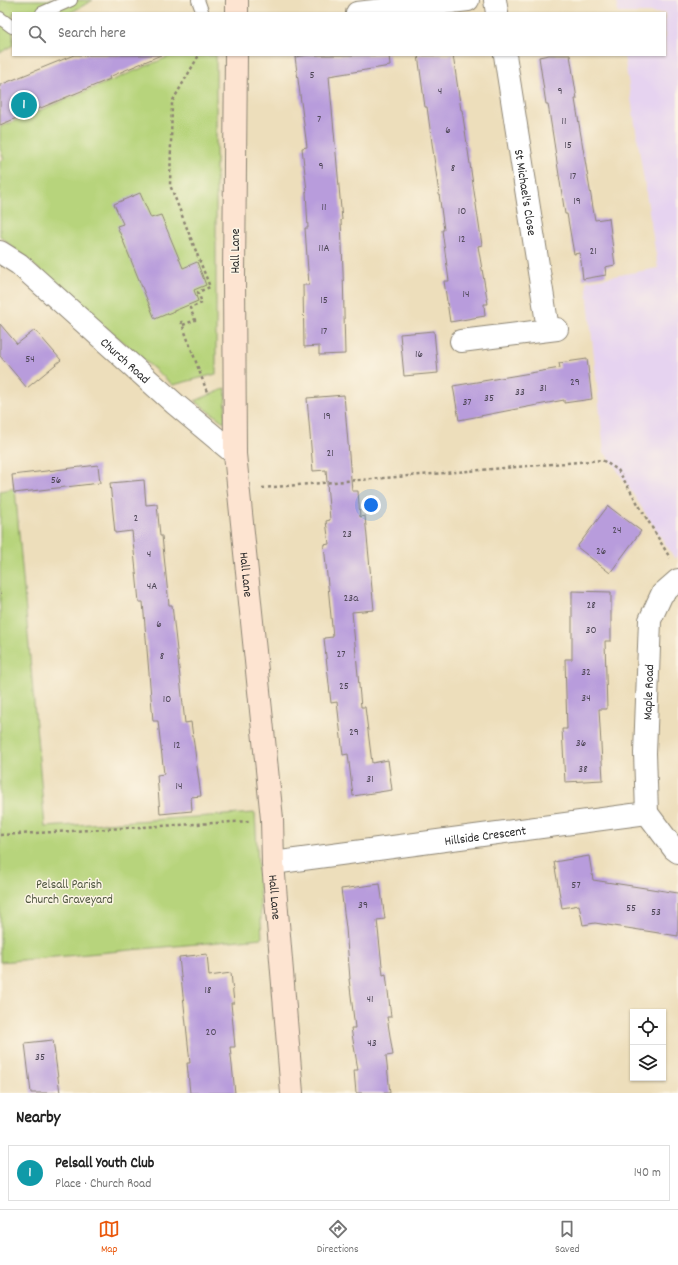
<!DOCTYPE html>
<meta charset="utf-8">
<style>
:root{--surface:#fff;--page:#f6f6f6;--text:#222;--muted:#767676;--line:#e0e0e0;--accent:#ea580c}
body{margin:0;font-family:Dekko,sans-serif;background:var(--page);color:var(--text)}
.controls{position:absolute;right:12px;bottom:12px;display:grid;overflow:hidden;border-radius:0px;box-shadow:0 1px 3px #0004}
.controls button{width:36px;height:36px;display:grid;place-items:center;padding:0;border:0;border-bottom:1px solid var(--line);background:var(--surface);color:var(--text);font:20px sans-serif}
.you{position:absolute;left:371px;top:505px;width:14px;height:14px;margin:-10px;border:3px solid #fff;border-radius:50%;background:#1a73e8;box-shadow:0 0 0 6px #1a73e833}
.badge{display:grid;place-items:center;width:26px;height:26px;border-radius:50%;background:var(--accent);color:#fff;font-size:13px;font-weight:700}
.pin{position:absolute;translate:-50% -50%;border:2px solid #fff;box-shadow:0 1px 4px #0006}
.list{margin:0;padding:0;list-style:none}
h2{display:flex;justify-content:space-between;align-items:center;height:52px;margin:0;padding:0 16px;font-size:17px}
h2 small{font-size:13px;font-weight:400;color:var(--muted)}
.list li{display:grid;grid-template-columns:26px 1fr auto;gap:12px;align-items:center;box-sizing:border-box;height:56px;margin:0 8px 8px;padding:0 8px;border:1px solid var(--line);border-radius:0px}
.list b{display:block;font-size:15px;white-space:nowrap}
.list p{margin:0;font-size:13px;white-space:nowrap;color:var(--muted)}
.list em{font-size:13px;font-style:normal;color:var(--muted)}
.icon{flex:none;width:22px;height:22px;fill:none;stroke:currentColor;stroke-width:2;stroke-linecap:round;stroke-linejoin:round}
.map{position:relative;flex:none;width:678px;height:1093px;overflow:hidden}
.search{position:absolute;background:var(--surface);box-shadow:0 1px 3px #0004;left:12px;right:12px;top:12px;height:44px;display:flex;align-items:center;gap:10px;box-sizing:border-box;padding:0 14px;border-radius:0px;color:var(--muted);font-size:15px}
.sheet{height:116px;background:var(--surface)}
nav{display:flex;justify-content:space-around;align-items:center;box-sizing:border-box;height:56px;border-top:1px solid var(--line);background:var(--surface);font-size:11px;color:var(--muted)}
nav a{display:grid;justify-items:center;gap:2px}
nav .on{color:var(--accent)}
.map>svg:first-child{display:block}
.built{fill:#e6d3f0}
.green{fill:#b7d47b;stroke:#718053}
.building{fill:#b89cdc}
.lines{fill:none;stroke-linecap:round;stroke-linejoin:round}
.lane-casing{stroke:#8c8473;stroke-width:14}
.street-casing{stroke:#8c8473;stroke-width:24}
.secondary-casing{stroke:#8c8473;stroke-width:24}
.path{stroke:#8c8473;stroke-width:2.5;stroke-dasharray:3 3;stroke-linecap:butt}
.lane{stroke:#fff;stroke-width:12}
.street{stroke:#fff;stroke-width:22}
.secondary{stroke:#fde4d1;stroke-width:22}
.labels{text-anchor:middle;stroke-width:3;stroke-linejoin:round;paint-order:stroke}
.number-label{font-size:11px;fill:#4e4757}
.street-label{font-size:13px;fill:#2b2b2b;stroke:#fcf5e5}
.park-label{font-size:13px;fill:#4e553f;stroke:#fcf5e5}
</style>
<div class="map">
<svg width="678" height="1093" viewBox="0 0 678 1093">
<rect width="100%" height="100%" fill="#fcf5e5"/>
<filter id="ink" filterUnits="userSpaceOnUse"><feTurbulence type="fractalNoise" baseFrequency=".025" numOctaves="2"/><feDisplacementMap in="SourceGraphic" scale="8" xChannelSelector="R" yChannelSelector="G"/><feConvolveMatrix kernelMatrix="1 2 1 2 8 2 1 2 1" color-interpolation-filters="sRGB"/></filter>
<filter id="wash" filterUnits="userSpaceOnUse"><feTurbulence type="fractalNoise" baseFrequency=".012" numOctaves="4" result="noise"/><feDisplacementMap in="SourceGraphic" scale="16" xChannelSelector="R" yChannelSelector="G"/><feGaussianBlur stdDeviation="0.9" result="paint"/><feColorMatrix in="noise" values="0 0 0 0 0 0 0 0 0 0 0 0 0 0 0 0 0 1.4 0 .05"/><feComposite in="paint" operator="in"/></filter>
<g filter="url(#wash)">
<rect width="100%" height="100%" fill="#eddebb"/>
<polygon class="built" points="616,0 678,0 678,556 675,559 614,465 604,452 586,281 658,268 624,55 665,55 665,13 618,13"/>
<g class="green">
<polygon points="0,0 93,0 70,13 13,13 13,45 0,53"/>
<polygon points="173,55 216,55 216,374 173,385 0,236 0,161 4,159 0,149 0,127"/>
<polygon points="226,388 225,423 195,401"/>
<polygon points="15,488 45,827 255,813 262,938 0,962 0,491"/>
</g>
<g id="blocks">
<g class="building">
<polygon points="74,55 161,55 109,77 110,79 0,125 0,85"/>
<polygon points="309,55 389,55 390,66 329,76 342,220 341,220 343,271 345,354 319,355 319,346 304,347 303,285 309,285 305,228 308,228 306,192 307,191 302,148 307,147 295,57"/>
<polygon points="418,55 453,55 461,110 462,110 482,245 478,246 488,304 484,304 485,316 450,322 444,281 449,281 442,230 444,230 427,107 425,107"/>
<polygon points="549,55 570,55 577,99 575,99 580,130 595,220 609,218 615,265 605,267 606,275 583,279 580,253 574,254 567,214 565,214 548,104 546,104 539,57"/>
<polygon points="140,193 151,218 161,215 183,268 197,262 206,285 194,290 198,301 155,319 117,226 123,224 114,204"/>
<polygon points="0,324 17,344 35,330 61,360 27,388 0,356"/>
<polygon points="434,331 438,373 404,376 400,334"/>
<polygon points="587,359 592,399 564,403 564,400 459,420 453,386 560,368 559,363"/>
<polygon points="344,395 352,491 358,491 360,517 365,516 374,610 352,612 361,707 365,707 372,763 388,760 392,790 353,796 348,754 343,755 337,702 331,703 324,638 333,637 324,545 329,544 326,521 330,520 326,470 313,471 307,398"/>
<polygon points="98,465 100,483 14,493 12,475"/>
<polygon points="144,480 146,505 157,504 160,536 162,536 169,605 172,605 185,723 191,722 201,796 191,797 192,811 160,814 157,775 164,774 158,721 153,721 143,602 139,602 132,531 115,533 110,483"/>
<polygon points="608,506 641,531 610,573 577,547"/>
<polygon points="572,591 611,592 611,641 605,641 607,709 599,709 603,780 565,782 562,729 567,729 565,659 572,659"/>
<polygon points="589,856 593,880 678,893 678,936 595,923 583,925 579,905 562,908 554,862"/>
<polygon points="380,884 385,919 377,920 383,975 386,974 391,1017 387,1017 393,1055 386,1056 390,1093 356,1093 354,1070 358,1070 351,1028 355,1028 349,979 350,979 346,928 341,889"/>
<polygon points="207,954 209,976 231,973 234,1003 231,1003 235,1047 230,1047 235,1093 190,1093 187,1063 190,1063 179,957"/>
<polygon points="53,1040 60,1093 31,1093 25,1043"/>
</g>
</g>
</g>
<g filter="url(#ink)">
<use href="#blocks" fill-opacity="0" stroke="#8c8473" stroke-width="1"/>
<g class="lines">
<g class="lane-casing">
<g id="lane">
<polyline points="198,0 202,11"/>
<polyline points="42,13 71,0"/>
<polyline points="0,18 12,27 13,26"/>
</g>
</g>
<g class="street-casing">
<g id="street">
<polyline points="495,0 497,13"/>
<polyline points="357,13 468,0"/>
<path id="s1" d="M505 55 548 329"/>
<path id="s2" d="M0 252 19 264 175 404 235 454"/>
<polyline points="461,341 557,329"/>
<path id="s3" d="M647 813 645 753 650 620 662 594 678 580"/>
<polyline points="647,813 674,849 678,852"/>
<path id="s4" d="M273 863 647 813"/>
</g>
</g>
<g class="secondary-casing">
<g id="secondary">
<polyline points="237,13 237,0"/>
<path id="s5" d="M236 55 234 274 235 454 272 819 273 863 292 1093"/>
</g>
</g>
<g class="path">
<polyline points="181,321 207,392"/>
<polyline points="183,325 195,320 190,308 202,303 198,292 210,287 170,185 172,102 199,55"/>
<polyline points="262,488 602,460 618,470 670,558"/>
<polyline points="0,594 1,594"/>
<polyline points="0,835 250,821"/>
</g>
<use href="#lane" class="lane"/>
<use href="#street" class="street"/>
<use href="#secondary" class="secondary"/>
</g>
</g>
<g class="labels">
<g class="number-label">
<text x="312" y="78">5</text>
<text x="440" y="94">4</text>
<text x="560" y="94">9</text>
<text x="319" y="122">7</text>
<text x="564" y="124">11</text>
<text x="448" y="133">6</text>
<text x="568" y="148">15</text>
<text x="321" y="169">9</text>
<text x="453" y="171">8</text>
<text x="573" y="179">17</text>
<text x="577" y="204">19</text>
<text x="324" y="210">11</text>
<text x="462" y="214">10</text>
<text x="462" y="242">12</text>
<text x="324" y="251">11A</text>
<text x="593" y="254">21</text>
<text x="466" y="297">14</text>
<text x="324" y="303">15</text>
<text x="324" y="334">17</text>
<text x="419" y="357">16</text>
<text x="30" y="362">54</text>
<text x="575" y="385">29</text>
<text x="543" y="391">31</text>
<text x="520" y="395">33</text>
<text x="489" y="401">35</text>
<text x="467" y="405">37</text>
<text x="327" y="419">19</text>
<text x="330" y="456">21</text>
<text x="56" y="483">56</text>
<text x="136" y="521">2</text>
<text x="617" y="533">24</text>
<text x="347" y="537">23</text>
<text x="601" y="554">26</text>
<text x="149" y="557">4</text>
<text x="152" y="589">4A</text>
<text x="351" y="601">23a</text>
<text x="591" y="608">28</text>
<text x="159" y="627">6</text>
<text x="591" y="633">30</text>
<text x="341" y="657">27</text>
<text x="162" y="659">8</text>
<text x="586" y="675">32</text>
<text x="344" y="689">25</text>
<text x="586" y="701">34</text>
<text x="167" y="702">10</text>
<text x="354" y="735">29</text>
<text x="581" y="746">36</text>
<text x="177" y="748">12</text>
<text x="583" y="772">38</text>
<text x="370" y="782">31</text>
<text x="179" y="789">14</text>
<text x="576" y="888">57</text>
<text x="363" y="908">39</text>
<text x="631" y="911">55</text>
<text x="656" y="915">53</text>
<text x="208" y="993">18</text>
<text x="370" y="1002">41</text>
<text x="211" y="1035">20</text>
<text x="372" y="1046">43</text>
<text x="40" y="1060">35</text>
</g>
<g class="street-label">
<text dy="5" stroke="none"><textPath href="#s1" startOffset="139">St Michael's Close</textPath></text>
<text transform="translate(234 251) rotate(-90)" y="5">Hall Lane</text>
<text dy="5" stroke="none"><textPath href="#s2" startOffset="166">Church Road</textPath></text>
<text dy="5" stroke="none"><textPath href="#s5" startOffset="520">Hall Lane</textPath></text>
<text dy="5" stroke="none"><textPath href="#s3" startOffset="121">Maple Road</textPath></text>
<text dy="5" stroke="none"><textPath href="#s4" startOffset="214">Hillside Crescent</textPath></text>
<text dy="5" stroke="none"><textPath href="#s5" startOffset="844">Hall Lane</textPath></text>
</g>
<g class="park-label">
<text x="69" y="888">Pelsall Parish<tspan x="69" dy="15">Church Graveyard</tspan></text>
</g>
</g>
</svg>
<div class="controls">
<button><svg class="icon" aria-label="locate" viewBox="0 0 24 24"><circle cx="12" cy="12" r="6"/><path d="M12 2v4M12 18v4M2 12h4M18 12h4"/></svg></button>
<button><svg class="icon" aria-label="layers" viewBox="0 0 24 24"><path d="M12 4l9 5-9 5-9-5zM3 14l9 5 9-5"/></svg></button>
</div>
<div class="you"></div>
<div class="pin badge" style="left:24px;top:105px;background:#0f9aa8">1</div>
<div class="search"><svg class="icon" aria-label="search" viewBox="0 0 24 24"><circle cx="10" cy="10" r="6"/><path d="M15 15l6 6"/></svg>Search here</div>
</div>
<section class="sheet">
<h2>Nearby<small></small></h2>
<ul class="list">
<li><span class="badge" style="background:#0f9aa8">1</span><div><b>Pelsall Youth Club</b><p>Place · Church Road</p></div><em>140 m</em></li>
</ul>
</section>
<nav>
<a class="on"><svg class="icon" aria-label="map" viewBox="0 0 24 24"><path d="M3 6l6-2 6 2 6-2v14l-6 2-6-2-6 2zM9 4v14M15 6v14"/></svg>Map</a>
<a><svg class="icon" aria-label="directions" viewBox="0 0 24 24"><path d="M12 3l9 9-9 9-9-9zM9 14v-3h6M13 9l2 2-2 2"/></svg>Directions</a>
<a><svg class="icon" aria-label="saved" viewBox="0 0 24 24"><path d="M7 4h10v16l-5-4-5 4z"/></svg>Saved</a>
</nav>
